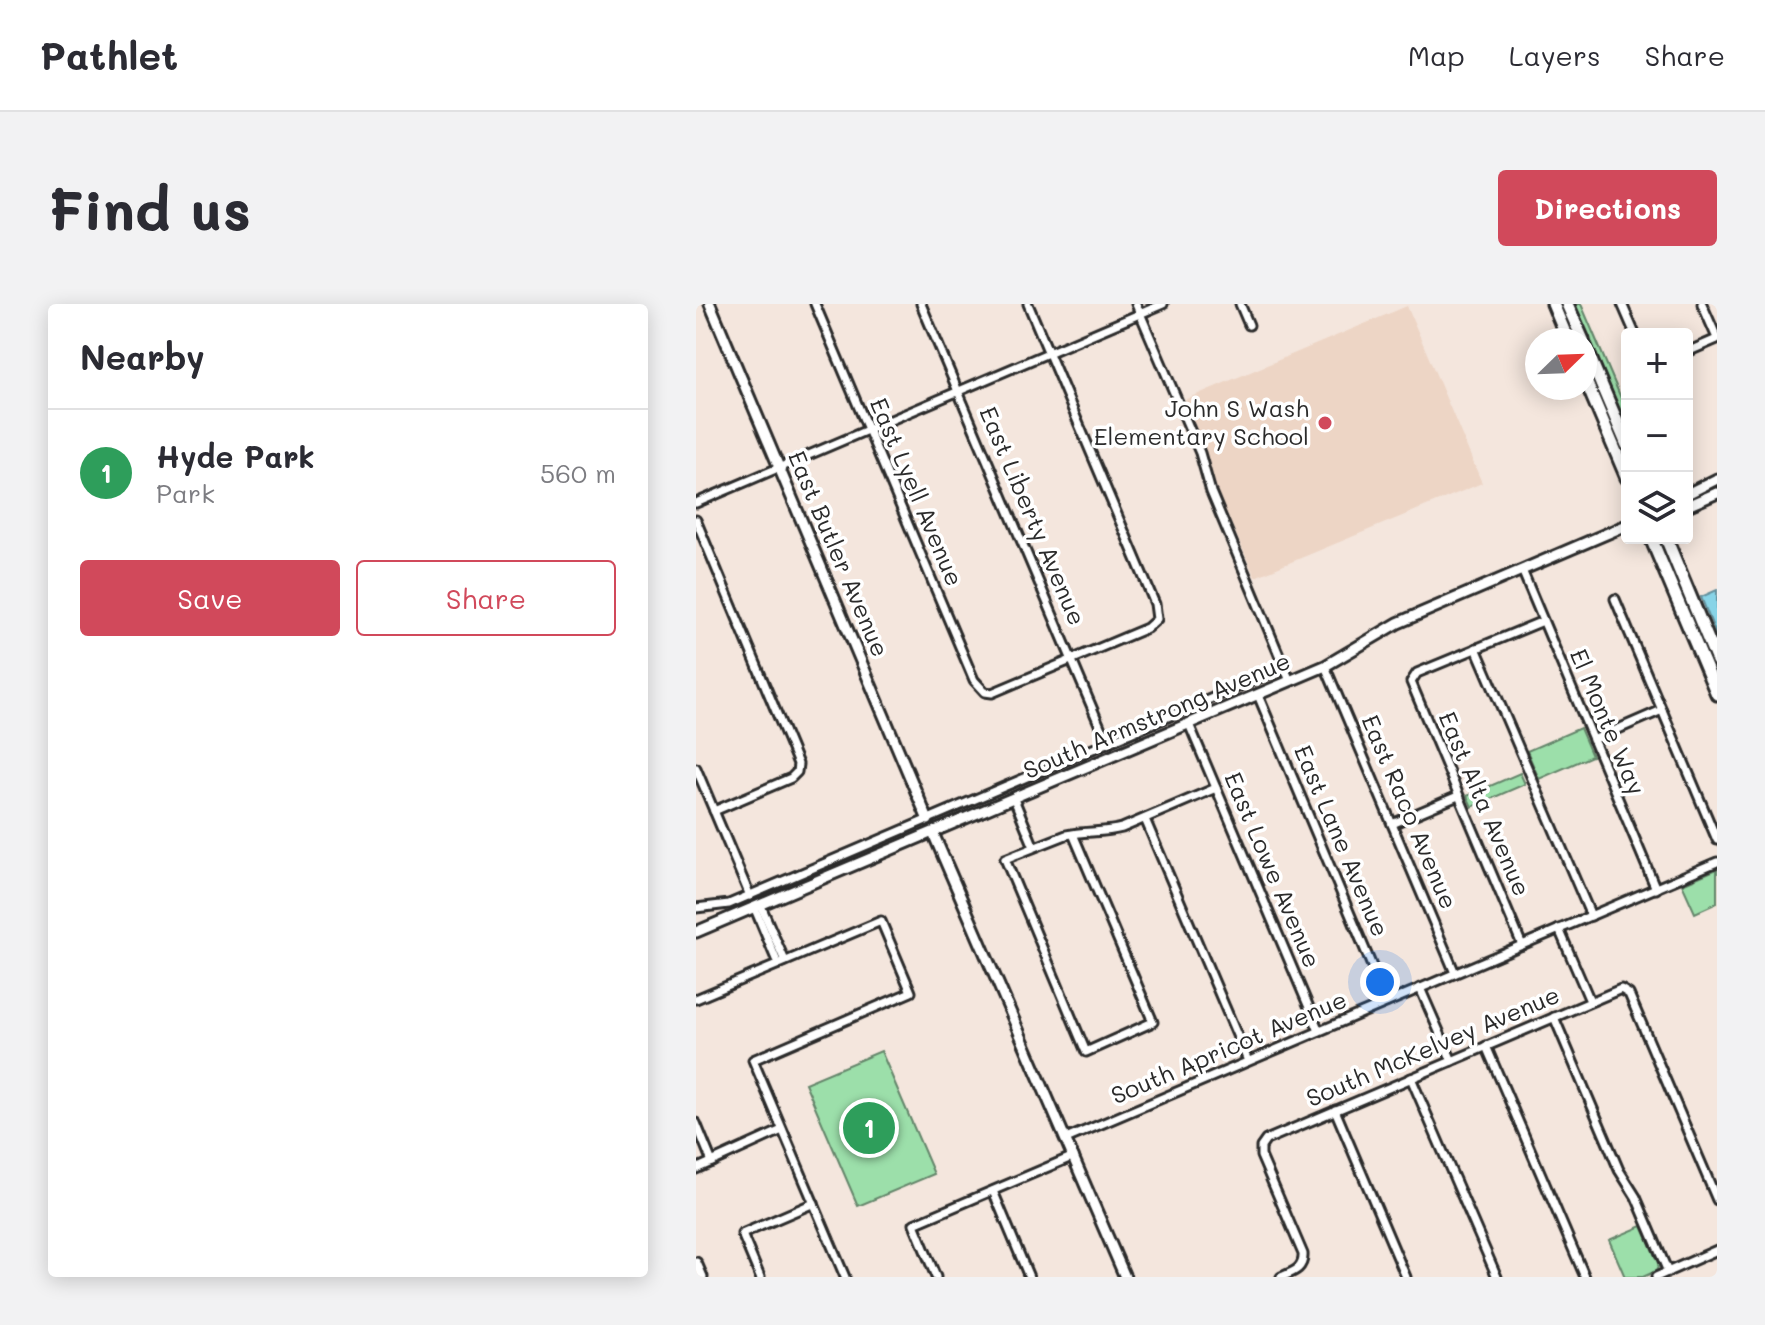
<!DOCTYPE html>
<meta charset="utf-8">
<style>
:root{--surface:#fff;--page:#f2f2f3;--text:#2b2b33;--muted:#7c7c81;--line:#e1e1e2;--accent:#d1495b}
body{margin:0;font-family:Mali,sans-serif;background:var(--page);color:var(--text)}
.controls{position:absolute;right:24px;top:24px;display:grid;overflow:hidden;border-radius:8px;box-shadow:0 4px 20px #0003}
.controls button{width:72px;height:72px;display:grid;place-items:center;padding:0;border:0;border-bottom:2px solid var(--line);background:var(--surface);color:var(--text);font:40px sans-serif}
.compass{position:absolute;left:829px;top:24px;width:72px;height:72px;border-radius:50%;background:var(--surface);box-shadow:0 4px 20px #0003;rotate:67deg}
.you{position:absolute;left:684px;top:678px;width:28px;height:28px;margin:-20px;border:6px solid #fff;border-radius:50%;background:#1a73e8;box-shadow:0 0 0 12px #1a73e833}
.badge{display:grid;place-items:center;width:52px;height:52px;border-radius:50%;background:var(--accent);color:#fff;font-size:26px;font-weight:700}
.pin{position:absolute;translate:-50% -50%;border:4px solid #fff;box-shadow:0 2px 8px #0006}
.list{margin:0;padding:0;list-style:none}
h2{display:flex;justify-content:space-between;align-items:center;height:104px;margin:0;padding:0 32px;font-size:34px}
h2 small{font-size:26px;font-weight:400;color:var(--muted)}
.list li{display:grid;grid-template-columns:52px 1fr auto;gap:24px;align-items:center;box-sizing:border-box;height:128px;padding:0 32px;border-top:2px solid var(--line)}
.list b{display:block;font-size:30px;white-space:nowrap}
.list p{margin:0;font-size:26px;white-space:nowrap;color:var(--muted)}
.list em{font-size:26px;font-style:normal;color:var(--muted)}
.actions{display:flex;gap:16px;padding:24px 32px}
.actions a{flex:1;padding:18px 0;border:2px solid var(--accent);border-radius:8px;text-align:center;font-size:28px;color:var(--accent)}
.actions .main{background:var(--accent);color:#fff}
.icon{flex:none;width:44px;height:44px;fill:none;stroke:currentColor;stroke-width:2;stroke-linecap:round;stroke-linejoin:round}
.map{position:relative;flex:none;width:1021px;height:973px;overflow:hidden;border-radius:8px}
header{display:flex;align-items:center;gap:48px;box-sizing:border-box;height:112px;padding:0 40px;background:var(--surface);border-bottom:2px solid var(--line)}
header strong{font-size:38px}
nav{display:flex;gap:44px;margin-inline-start:auto;font-size:28px}
.intro{display:flex;align-items:center;justify-content:space-between;box-sizing:border-box;height:192px;padding:0 48px}
h1{margin:0;font-size:56px}
.button{padding:20px 36px;border-radius:8px;background:var(--accent);color:#fff;font-size:28px;font-weight:700}
main{display:flex;gap:48px;padding:0 48px}
aside{flex:1;background:var(--surface);border-radius:8px;box-shadow:0 4px 20px #0003}
.map>svg:first-child{display:block}
.built{fill:#edd5c5}
.green{fill:#9cdfaa;stroke:#64856a;stroke-width:2}
.water{fill:#88d4e7;stroke:#63909c;stroke-width:2}
.lines{fill:none;stroke-linecap:round;stroke-linejoin:round}
.minor-casing{stroke:#2b2b2b;stroke-width:13}
.tertiary-casing{stroke:#2b2b2b;stroke-width:15}
.secondary-casing{stroke:#2b2b2b;stroke-width:17}
.minor{stroke:#fff;stroke-width:7}
.tertiary{stroke:#fff;stroke-width:9}
.secondary{stroke:#fff;stroke-width:11}
.poi-dot{fill:#d1495b;stroke:#fff;stroke-width:3}
.labels{text-anchor:middle;stroke-width:7;stroke-linejoin:round;paint-order:stroke}
.poi-label{font-size:24px;fill:#2b2b2b;stroke:#fff;text-anchor:end}
.street-label{font-size:24px;fill:#2b2b2b;stroke:#fff}
</style>
<header>
<strong>Pathlet</strong>
<nav><a>Map</a><a>Layers</a><a>Share</a></nav>
</header>
<div class="intro"><h1>Find us</h1><a class="button">Directions</a></div>
<main>
<aside>
<h2>Nearby<small></small></h2>
<ul class="list">
<li><span class="badge" style="background:#2e9e5b">1</span><div><b>Hyde Park</b><p>Park</p></div><em>560 m</em></li>
</ul>
<div class="actions"><a class="main">Save</a><a>Share</a></div>
</aside>
<div class="map">
<svg width="1021" height="973" viewBox="0 0 1021 973">
<rect width="100%" height="100%" fill="#f4e6dd"/>
<filter id="ink" filterUnits="userSpaceOnUse"><feTurbulence type="fractalNoise" baseFrequency=".0125" numOctaves="2"/><feDisplacementMap in="SourceGraphic" scale="16" xChannelSelector="R" yChannelSelector="G"/><feConvolveMatrix kernelMatrix="1 2 1 2 8 2 1 2 1" color-interpolation-filters="sRGB"/></filter>
<g filter="url(#ink)">
<polygon class="built" points="711,2 786,179 559,273 521,187 508,142 488,96"/>
<g class="green">
<polygon points="879,0 885,0 931,108 931,123"/>
<polygon points="884,424 896,452 843,475 831,447"/>
<polygon points="824,469 829,480 776,503 771,492"/>
<polygon points="1021,565 1021,599 999,609 986,580"/>
<polygon points="185,747 238,870 162,902 109,779"/>
<polygon points="946,922 963,961 960,967 947,973 929,973 913,936"/>
</g>
<polygon class="water" points="1021,286 1021,333 1005,293"/>
<g class="lines">
<g class="minor-casing">
<g id="minor">
<polyline points="119,0 278,376 289,388 296,389 451,324 461,315 459,300 332,0"/>
<polyline points="225,0 411,439"/>
<polyline points="440,0 504,149 515,188 594,377"/>
<polyline points="544,0 553,21"/>
<polyline points="926,0 939,30"/>
<polyline points="1006,0 1021,34"/>
<polyline points="991,48 1021,35"/>
<polyline points="0,199 467,0"/>
<polyline points="0,216 102,460 101,468 95,474 18,507"/>
<polyline points="826,266 960,585"/>
<polyline points="919,295 1021,536"/>
<polyline points="780,344 895,612"/>
<polyline points="629,362 759,669"/>
<polyline points="562,391 691,698"/>
<polyline points="493,420 623,727"/>
<polyline points="897,436 966,406"/>
<polyline points="0,464 54,592"/>
<polyline points="318,495 338,543"/>
<polyline points="449,515 552,757"/>
<polyline points="696,520 762,492"/>
<path d="M377 530 457 718 390 748 309 555 370 531C389 527 407 529 426 524L520 484"/>
<polyline points="65,602 89,657"/>
<polyline points="0,604 33,600 589,363"/>
<polyline points="59,605 82,660"/>
<polyline points="863,625 894,697"/>
<polyline points="826,641 715,378 721,369 847,317"/>
<polyline points="724,684 756,757"/>
<polyline points="0,695 185,617 215,688 57,756 149,973"/>
<polyline points="858,713 923,866 940,893 972,968"/>
<polyline points="790,742 889,973"/>
<polyline points="715,774 801,973"/>
<polyline points="639,806 710,973"/>
<polyline points="0,819 16,858"/>
<polyline points="370,835 1021,558"/>
<polyline points="0,865 86,826"/>
<polyline points="297,887 333,973"/>
<polyline points="64,973 46,930 118,899"/>
<polyline points="240,973 218,920 378,852"/>
<path d="M585 973C597 968 608 965 607 950L565 852V843L570 836 925 685 933 690 1021 896"/>
<polyline points="960,973 1021,946"/>
</g>
</g>
<g class="tertiary-casing">
<g id="tertiary">
<polyline points="14,0 232,516"/>
<polyline points="991,190 1021,175"/>
<polyline points="991,202 1021,189"/>
<polyline points="237,529 429,973"/>
<polyline points="0,628 629,362 702,319 931,221"/>
<polyline points="0,959 6,973"/>
</g>
</g>
<g class="secondary-casing">
<g id="secondary">
<polyline points="857,0 872,36"/>
<polyline points="871,0 887,36"/>
<polyline points="889,42 931,141"/>
<polyline points="889,75 931,174"/>
<polyline points="955,234 1021,390"/>
<polyline points="970,234 1021,357"/>
</g>
</g>
<use href="#minor" class="minor"/>
<use href="#tertiary" class="tertiary"/>
<use href="#secondary" class="secondary"/>
</g>
</g>
<circle class="poi-dot" cx="629" cy="119" r="8"/>
<g class="labels">
<g class="poi-label">
<text x="613" y="113">John S Wash<tspan x="613" dy="28">Elementary School</tspan></text>
</g>
<g class="street-label">
<text transform="translate(220 188) rotate(67)" y="8">East Lyell Avenue</text>
<text transform="translate(336 212) rotate(67)" y="8">East Liberty Avenue</text>
<text transform="translate(142 250) rotate(67)" y="8">East Butler Avenue</text>
<text transform="translate(461 412) rotate(-23)" y="8">South Armstrong Avenue</text>
<text transform="translate(911 418) rotate(67)" y="8">El Monte Way</text>
<text transform="translate(788 500) rotate(67)" y="8">East Alta Avenue</text>
<text transform="translate(713 508) rotate(67)" y="8">East Raco Avenue</text>
<text transform="translate(645 537) rotate(67)" y="8">East Lane Avenue</text>
<text transform="translate(576 566) rotate(67)" y="8">East Lowe Avenue</text>
<text transform="translate(737 743) rotate(-23)" y="8">South McKelvey Avenue</text>
<text transform="translate(533 744) rotate(-23)" y="8">South Apricot Avenue</text>
</g>
</g>
</svg>
<div class="controls">
<button>+</button>
<button>−</button>
<button><svg class="icon" aria-label="layers" viewBox="0 0 24 24"><path d="M12 4l9 5-9 5-9-5zM3 14l9 5 9-5"/></svg></button>
</div>
<svg class="compass" viewBox="-18 -18 36 36"><path d="M0-13l5 13h-10z" fill="#e53935"/><path d="M0 13l5-13h-10z" fill="#7c7c81"/></svg>
<div class="you"></div>
<div class="pin badge" style="left:173px;top:824px;background:#2e9e5b">1</div>
</div>
</main>
